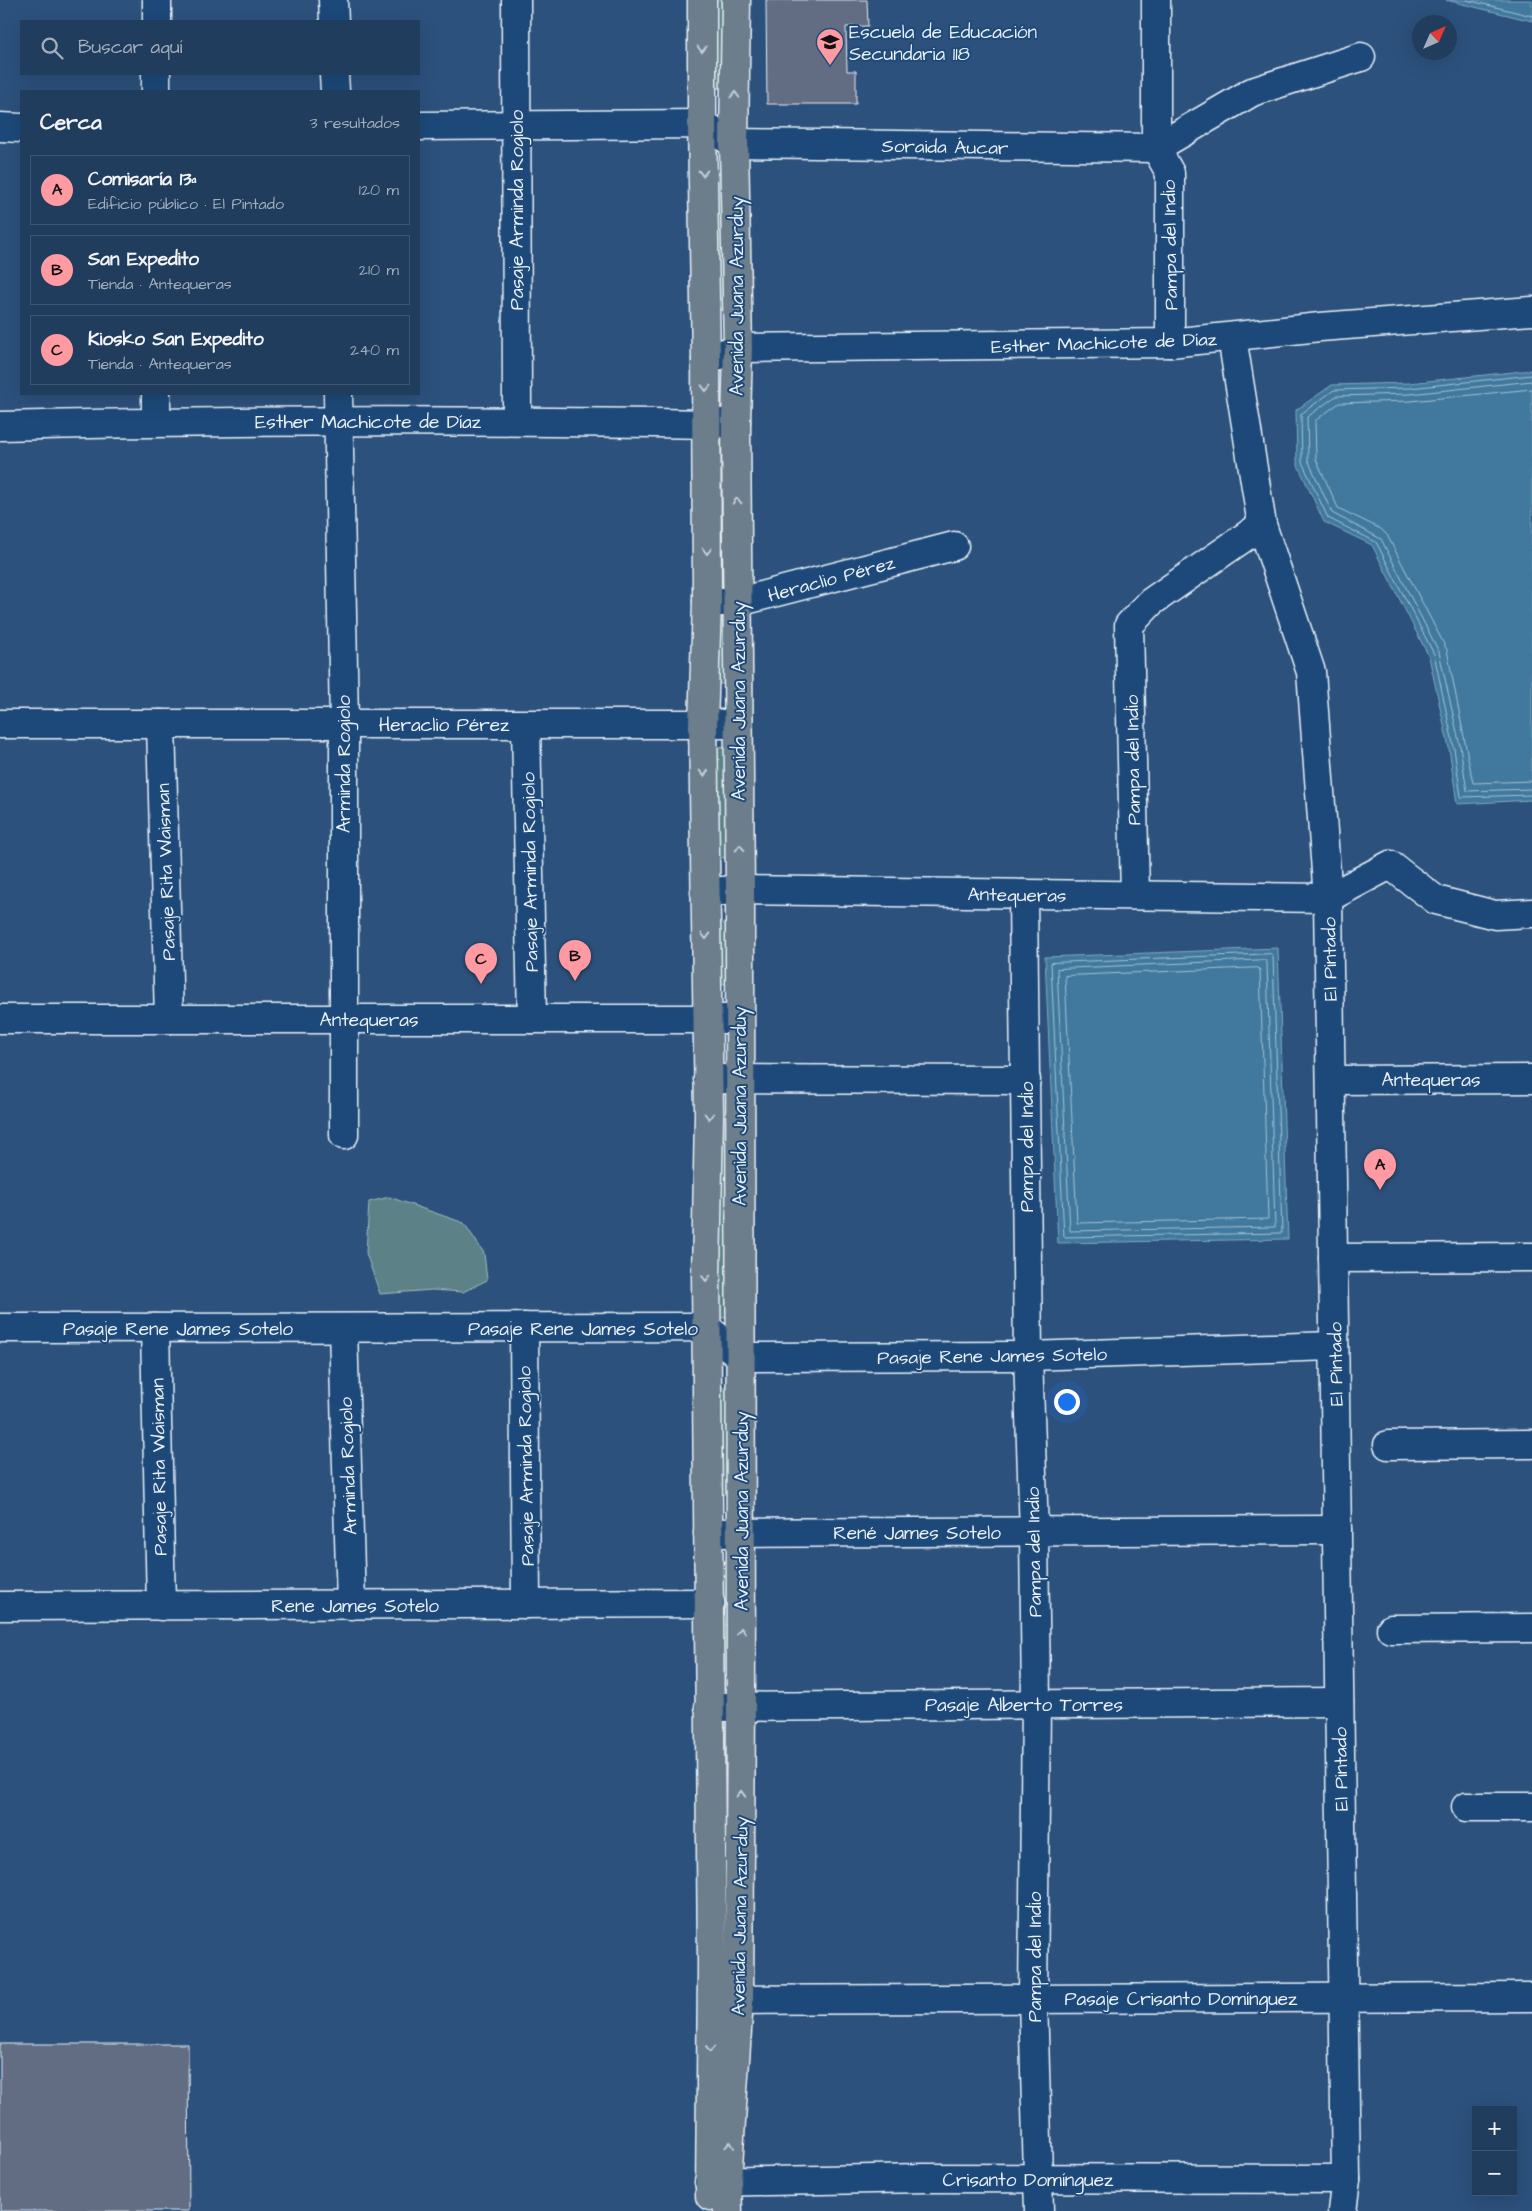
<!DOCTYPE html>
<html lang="es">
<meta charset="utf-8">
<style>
:root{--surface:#213d5d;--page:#2d4866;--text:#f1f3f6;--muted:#a2aebc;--line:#3e5672;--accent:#ff9aa2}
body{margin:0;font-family:"Architects Daughter",sans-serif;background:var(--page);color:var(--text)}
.controls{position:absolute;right:15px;bottom:15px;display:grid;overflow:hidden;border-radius:0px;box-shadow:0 5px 20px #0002}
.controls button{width:45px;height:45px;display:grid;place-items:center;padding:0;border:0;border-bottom:1px solid var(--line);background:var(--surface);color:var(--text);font:25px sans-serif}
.compass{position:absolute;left:1412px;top:15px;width:45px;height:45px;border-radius:50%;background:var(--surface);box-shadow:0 5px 20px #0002;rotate:45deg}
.you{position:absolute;left:1066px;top:1401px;width:18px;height:18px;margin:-12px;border:4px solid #fff;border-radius:50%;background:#1a73e8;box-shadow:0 0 0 8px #1a73e833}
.badge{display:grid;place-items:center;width:32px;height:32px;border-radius:50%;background:var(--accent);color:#111;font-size:16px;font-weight:700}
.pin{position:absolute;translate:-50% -41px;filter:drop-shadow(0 1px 2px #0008)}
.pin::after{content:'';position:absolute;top:26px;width:18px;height:15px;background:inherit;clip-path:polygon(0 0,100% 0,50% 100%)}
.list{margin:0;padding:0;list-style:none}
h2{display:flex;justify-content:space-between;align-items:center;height:65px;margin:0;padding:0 20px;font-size:21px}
h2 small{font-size:16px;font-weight:400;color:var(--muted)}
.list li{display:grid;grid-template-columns:32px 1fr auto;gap:15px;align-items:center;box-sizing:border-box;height:70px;margin:0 10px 10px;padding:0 10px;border:1px solid var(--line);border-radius:0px}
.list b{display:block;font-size:19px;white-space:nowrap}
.list p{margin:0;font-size:16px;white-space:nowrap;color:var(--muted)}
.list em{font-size:16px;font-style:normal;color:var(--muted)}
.icon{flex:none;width:28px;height:28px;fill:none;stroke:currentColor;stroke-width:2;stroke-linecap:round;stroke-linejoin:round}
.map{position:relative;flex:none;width:1532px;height:2211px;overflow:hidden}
.search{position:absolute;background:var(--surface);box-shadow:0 5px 20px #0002;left:20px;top:20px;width:400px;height:55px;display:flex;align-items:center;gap:12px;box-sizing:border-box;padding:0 18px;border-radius:0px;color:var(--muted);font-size:19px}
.panel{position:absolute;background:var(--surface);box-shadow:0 5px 20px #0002;left:20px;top:90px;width:400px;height:305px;border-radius:0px}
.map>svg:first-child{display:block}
.green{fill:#5c8287;stroke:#a2bac0}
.water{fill:#41799d;stroke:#84a9c1}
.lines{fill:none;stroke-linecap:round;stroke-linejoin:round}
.shore{stroke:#a5c1d4;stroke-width:1}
.building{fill:#626c82;stroke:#e8f1f8}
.minor-casing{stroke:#e8f1f8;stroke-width:31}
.major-casing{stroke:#e8f1f8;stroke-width:31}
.minor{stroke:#1f4a7a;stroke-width:28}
.major{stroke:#6c7d8c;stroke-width:28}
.oneway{stroke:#c3ced8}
.labels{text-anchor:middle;stroke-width:4;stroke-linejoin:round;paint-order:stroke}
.poi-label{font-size:19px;fill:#e8f1f8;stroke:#1f4a7a;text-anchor:start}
.street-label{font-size:19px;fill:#e8f1f8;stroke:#1f4a7a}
</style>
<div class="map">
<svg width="1532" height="2211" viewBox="0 0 1532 2211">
<rect width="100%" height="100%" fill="#2c517c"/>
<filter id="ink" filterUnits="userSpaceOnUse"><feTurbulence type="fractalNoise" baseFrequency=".02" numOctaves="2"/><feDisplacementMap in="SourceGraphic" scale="10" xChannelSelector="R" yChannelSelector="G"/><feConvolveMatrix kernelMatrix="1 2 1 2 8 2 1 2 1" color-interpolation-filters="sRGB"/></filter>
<g filter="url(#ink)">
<g class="green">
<polygon points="714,0 721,0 723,89 715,88"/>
<polygon points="714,173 725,173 726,310 715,310"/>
<polygon points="715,452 725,452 726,557 715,557"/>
<polygon points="716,622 724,622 724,684 715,684"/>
<polygon points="726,747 727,858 717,858 716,748"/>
<polygon points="718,923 727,923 726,984 717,984"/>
<polygon points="719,1116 727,1116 726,1318 719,1318"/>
<polygon points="389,1197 464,1223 484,1253 487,1280 463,1292 432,1290 380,1294 366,1253 369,1202"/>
<polygon points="719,1386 727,1387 726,1494 718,1494"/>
<polygon points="719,1560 728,1561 727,1670 718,1670"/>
<polygon points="721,1739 729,1739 727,1976 719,1976"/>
</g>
<g class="water">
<polygon points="1446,0 1532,0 1532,21"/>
<polygon points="1532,370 1532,800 1457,804 1449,748 1429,657 1372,545 1324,522 1297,463 1296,410 1332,385 1409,383"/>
<polygon points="1278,948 1288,1239 1058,1243 1045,957"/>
</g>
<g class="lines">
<g class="shore">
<polyline points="1467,0 1532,16"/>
<polyline points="1532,375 1410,388 1334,390 1301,414 1302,462 1328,518 1376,542 1434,654 1454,748 1461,797 1532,795"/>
<polyline points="1532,381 1410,394 1336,396 1307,417 1308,460 1332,513 1381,539 1439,652 1460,746 1467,791 1532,789"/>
<polyline points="1532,389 1411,401 1339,403 1315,421 1316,459 1338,508 1381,529 1387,535 1447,650 1473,783 1532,781"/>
<polygon points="1271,954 1273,956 1282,1233 1064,1237 1051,963"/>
<polygon points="1265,960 1267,963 1275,1227 1070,1231 1057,969"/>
<polygon points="1258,968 1260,970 1268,1219 1077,1223 1065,976"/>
</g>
</g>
<g class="building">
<polygon points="766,0 867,0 868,26 846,27 847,71 856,71 856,104 767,104"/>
<polygon points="0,2044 188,2044 189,2211 0,2211"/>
</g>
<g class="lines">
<g class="minor-casing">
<g id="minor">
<polyline points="333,0 334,21"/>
<polyline points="516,0 517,420"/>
<polyline points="1156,0 1156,148 1170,173 1170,343"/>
<polyline points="157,21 157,0"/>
<polyline points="334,74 335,91"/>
<polyline points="156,91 156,74"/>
<polyline points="419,126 702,124 734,143 1156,148"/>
<polyline points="0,127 21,128"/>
<polyline points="1156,148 1252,92 1361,57"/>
<polyline points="1232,337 1262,525 1311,672 1328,898 1346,2179 1342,2211"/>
<polyline points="706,360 738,348 1170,343 1320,327 1532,311"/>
<polyline points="156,394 156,422"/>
<polyline points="338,394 344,724 344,1135"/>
<path d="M0 426C235 420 471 420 706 424L736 422"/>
<polyline points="707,602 738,602 954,546"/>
<polyline points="0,724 738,724"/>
<polyline points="161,724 169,1019"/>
<polyline points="526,725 532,1019"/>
<polyline points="705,892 740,890 1328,898 1390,865 1436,900 1495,915 1532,913"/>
<polyline points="1023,894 1028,1356 1034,1532 1036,1704 1033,1999 1039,2211"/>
<polyline points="1135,895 1129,625 1151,602 1262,525"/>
<polyline points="0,1019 739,1019"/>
<polyline points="708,1079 1026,1080"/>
<polyline points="1331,1080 1532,1079"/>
<polyline points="1333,1258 1532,1257"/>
<polyline points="524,1327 526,1604"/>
<polyline points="0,1328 706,1327 741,1357 1028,1356 1334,1346"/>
<polyline points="155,1328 161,1606"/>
<polyline points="343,1328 351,1605"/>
<polyline points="1388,1445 1532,1444"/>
<polyline points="708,1533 1337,1530"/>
<polyline points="0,1606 710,1603"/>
<polyline points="1391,1629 1532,1628"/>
<polyline points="709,1707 1339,1702"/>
<polyline points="1466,1807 1532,1807"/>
<polyline points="716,2000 1532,1997"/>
<polyline points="709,2182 925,2178 1346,2179"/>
</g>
</g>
<g class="major-casing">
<g id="major">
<polyline points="702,0 702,124 706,360 707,602 703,725 709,1114 706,1276 712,1966 710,2196"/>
<polyline points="728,2211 727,2182 739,2000 741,1706 740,890 736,422 738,348 734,143 736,0"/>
</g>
</g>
<use href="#minor" class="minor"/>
<use href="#major" class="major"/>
</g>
<defs><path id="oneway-chevron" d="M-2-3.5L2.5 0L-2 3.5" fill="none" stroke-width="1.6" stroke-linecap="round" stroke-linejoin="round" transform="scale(1.25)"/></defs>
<g class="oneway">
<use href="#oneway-chevron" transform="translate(702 49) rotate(90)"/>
<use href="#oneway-chevron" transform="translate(735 95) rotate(-89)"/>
<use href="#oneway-chevron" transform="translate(703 173) rotate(89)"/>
<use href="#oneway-chevron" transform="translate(706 388) rotate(91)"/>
<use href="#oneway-chevron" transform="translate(737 501) rotate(-91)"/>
<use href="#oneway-chevron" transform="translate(707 551) rotate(90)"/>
<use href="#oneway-chevron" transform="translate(704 773) rotate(89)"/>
<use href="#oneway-chevron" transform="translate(740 848) rotate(-91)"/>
<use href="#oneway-chevron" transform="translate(706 936) rotate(89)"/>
<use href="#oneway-chevron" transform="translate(709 1116) rotate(90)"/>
<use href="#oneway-chevron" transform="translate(706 1278) rotate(90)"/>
<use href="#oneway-chevron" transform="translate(741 1631) rotate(-90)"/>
<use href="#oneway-chevron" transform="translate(741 1794) rotate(-89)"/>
<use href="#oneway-chevron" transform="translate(710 2049) rotate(90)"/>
<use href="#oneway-chevron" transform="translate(730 2145) rotate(-86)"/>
</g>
</g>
<defs>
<g id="school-pin" transform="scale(1.4375)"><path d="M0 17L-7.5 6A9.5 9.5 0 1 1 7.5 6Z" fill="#ff9aa2" stroke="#1f4a7a"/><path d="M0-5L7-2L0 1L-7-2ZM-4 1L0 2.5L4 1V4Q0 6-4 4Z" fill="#111"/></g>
</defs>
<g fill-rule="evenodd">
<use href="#school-pin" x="830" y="42"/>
</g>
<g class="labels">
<g class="poi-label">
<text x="849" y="38">Escuela de Educación<tspan x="849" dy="22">Secundaria 118</tspan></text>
</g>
<g class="street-label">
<text transform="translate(945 146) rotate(1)" y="7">Soraida Áucar</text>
<text transform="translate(516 210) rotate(-90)" y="7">Pasaje Arminda Rogiolo</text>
<text transform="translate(1169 245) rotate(-91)" y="7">Pampa del Indio</text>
<text transform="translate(736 296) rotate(-90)" y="7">Avenida Juana Azurduy</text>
<text transform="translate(1104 342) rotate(-2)" y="7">Esther Machicote de Díaz</text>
<text x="368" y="428">Esther Machicote de Díaz</text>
<text transform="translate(831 578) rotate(-15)" y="7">Heraclio Pérez</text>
<text transform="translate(738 701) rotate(-90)" y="7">Avenida Juana Azurduy</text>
<text x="444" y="731">Heraclio Pérez</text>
<text transform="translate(1132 760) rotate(-91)" y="7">Pampa del Indio</text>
<text transform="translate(343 764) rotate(-90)" y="7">Arminda Rogiolo</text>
<text transform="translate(165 872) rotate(-92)" y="7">Pasaje Rita Waisman</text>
<text transform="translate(529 872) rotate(-91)" y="7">Pasaje Arminda Rogiolo</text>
<text transform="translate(1017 894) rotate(1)" y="7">Antequeras</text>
<text transform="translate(1329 959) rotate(-91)" y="7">El Pintado</text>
<text x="369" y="1026">Antequeras</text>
<text x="1431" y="1086">Antequeras</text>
<text transform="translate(739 1106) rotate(-90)" y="7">Avenida Juana Azurduy</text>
<text transform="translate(1026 1147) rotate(-90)" y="7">Pampa del Indio</text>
<text x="178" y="1335">Pasaje Rene James Sotelo</text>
<text x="583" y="1335">Pasaje Rene James Sotelo</text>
<text transform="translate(992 1355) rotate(-1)" y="7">Pasaje Rene James Sotelo</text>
<text transform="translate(1335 1364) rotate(-91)" y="7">El Pintado</text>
<text transform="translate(347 1466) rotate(-92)" y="7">Arminda Rogiolo</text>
<text transform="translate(525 1466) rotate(-91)" y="7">Pasaje Arminda Rogiolo</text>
<text transform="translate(158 1467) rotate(-91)" y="7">Pasaje Rita Waisman</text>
<text transform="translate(741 1511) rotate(-90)" y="7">Avenida Juana Azurduy</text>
<text x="917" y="1539">René James Sotelo</text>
<text transform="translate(1033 1552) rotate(-91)" y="7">Pampa del Indio</text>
<text x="355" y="1612">Rene James Sotelo</text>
<text x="1024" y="1711">Pasaje Alberto Torres</text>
<text transform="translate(1340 1769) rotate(-91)" y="7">El Pintado</text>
<text transform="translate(739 1916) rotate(-89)" y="7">Avenida Juana Azurduy</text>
<text transform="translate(1034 1957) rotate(-90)" y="7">Pampa del Indio</text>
<text x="1181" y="2005">Pasaje Crisanto Domínguez</text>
<text x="1028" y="2186">Crisanto Domínguez</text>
</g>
</g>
</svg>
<div class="controls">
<button>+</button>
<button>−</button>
</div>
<svg class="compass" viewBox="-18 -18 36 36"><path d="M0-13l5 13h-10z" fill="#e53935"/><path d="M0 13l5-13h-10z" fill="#a2aebc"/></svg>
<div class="you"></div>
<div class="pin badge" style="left:1380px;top:1190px">A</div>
<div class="pin badge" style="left:575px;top:981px">B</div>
<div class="pin badge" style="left:481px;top:984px">C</div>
<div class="search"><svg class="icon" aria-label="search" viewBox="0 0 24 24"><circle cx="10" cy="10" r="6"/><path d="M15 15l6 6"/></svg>Buscar aquí</div>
<section class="panel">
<h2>Cerca<small>3 resultados</small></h2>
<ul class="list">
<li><span class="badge">A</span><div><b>Comisaría 13ª</b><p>Edificio público · El Pintado</p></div><em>120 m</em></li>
<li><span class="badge">B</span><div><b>San Expedito</b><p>Tienda · Antequeras</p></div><em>210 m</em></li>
<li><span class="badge">C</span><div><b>Kiosko San Expedito</b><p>Tienda · Antequeras</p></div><em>240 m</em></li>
</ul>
</section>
</div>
